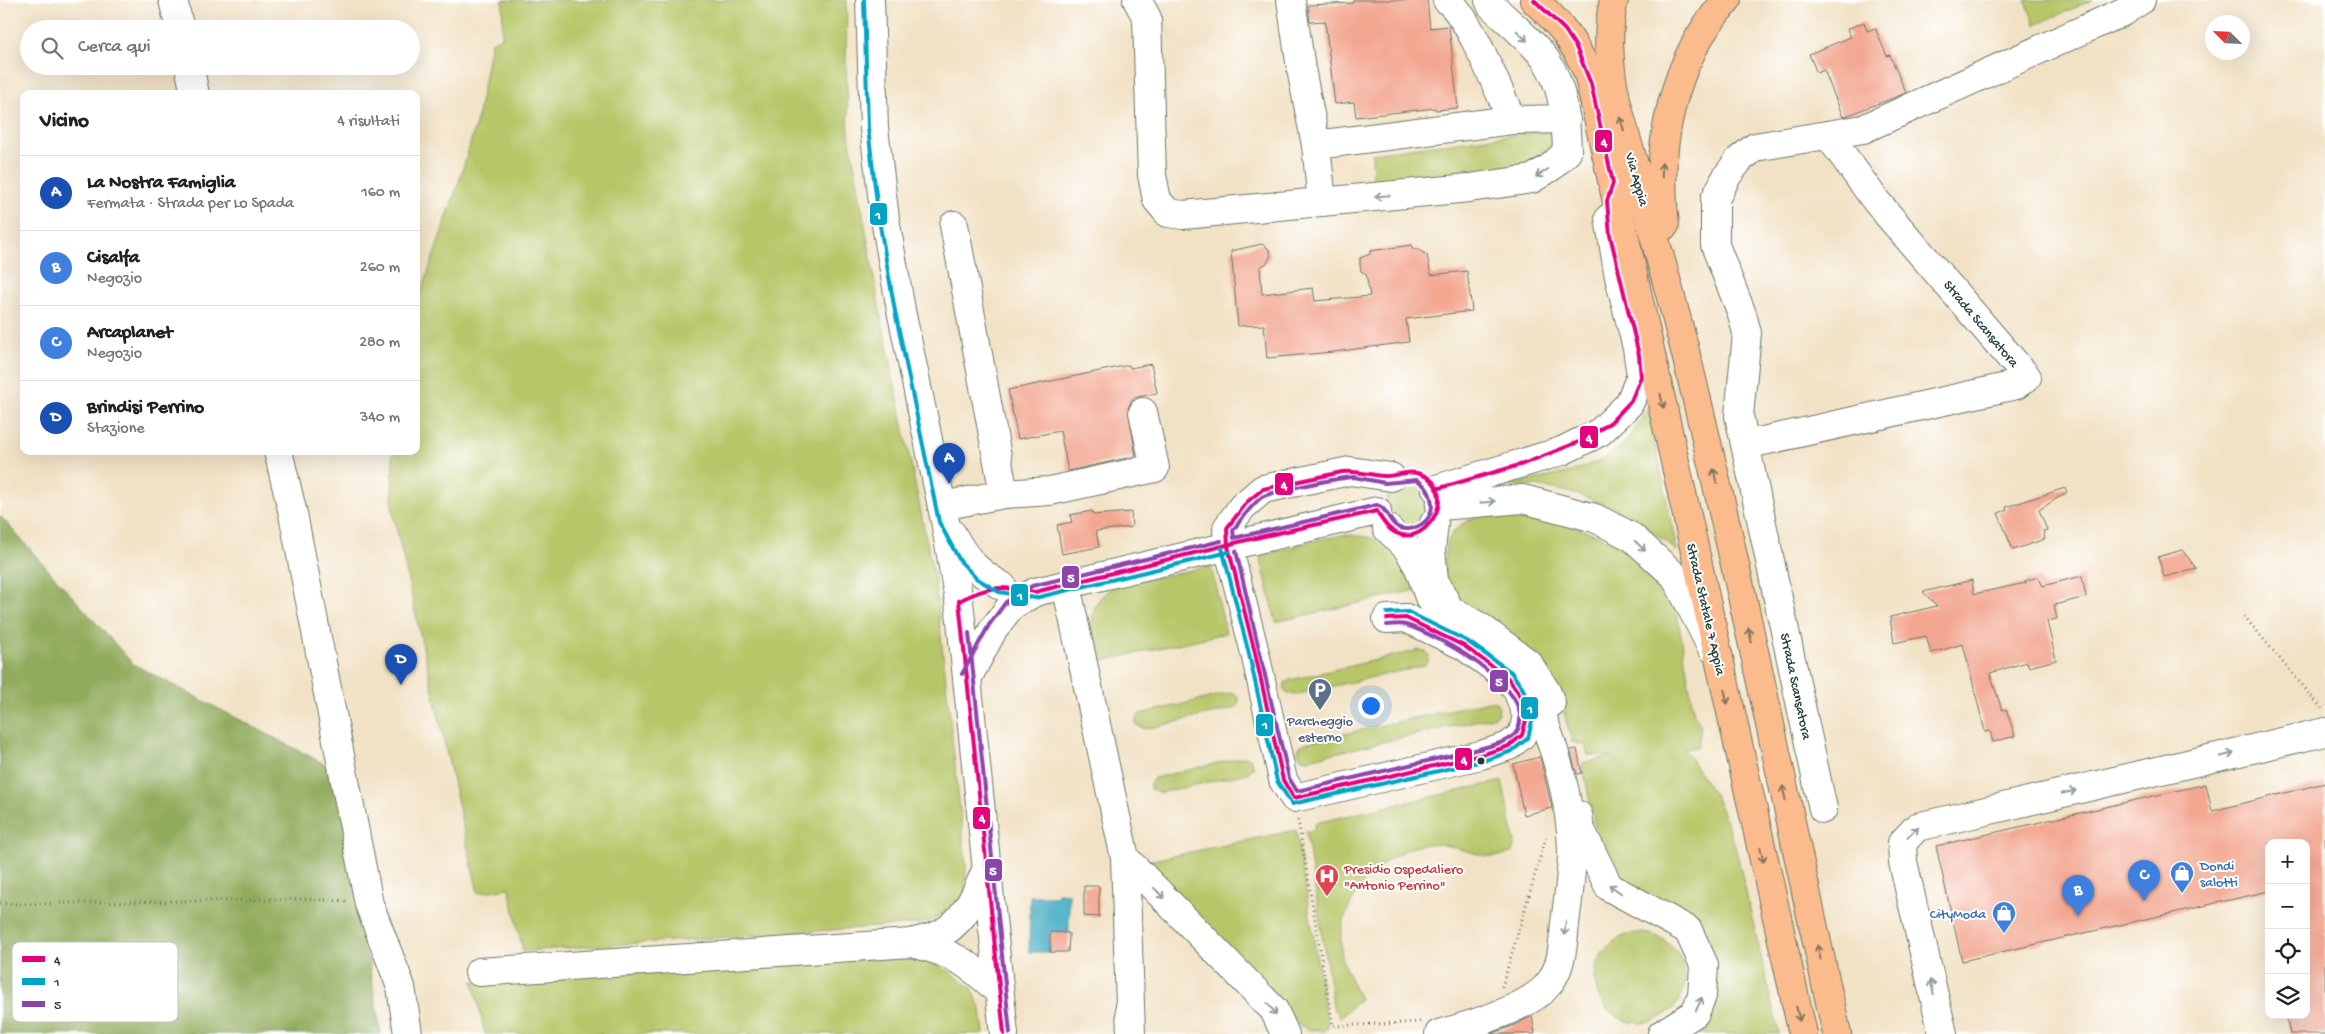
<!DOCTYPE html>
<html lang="it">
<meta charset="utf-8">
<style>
:root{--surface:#fff;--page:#f2f2f2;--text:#222;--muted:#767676;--line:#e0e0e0;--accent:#0f766e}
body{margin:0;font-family:"Gochi Hand",sans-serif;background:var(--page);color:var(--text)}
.controls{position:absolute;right:15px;bottom:15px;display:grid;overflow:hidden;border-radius:10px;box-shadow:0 5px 20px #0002}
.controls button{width:45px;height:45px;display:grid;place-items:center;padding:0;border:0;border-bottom:1px solid var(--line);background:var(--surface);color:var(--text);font:25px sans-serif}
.compass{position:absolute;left:2205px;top:15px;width:45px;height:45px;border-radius:50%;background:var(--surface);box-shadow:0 5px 20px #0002;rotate:294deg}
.you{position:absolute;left:1370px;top:705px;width:18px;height:18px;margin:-12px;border:4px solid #fff;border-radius:50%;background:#1a73e8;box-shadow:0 0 0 8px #1a73e833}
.badge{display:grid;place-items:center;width:32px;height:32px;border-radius:50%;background:var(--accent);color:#fff;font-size:16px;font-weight:700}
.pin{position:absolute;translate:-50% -41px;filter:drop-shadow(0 1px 2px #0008)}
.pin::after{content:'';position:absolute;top:26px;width:18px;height:15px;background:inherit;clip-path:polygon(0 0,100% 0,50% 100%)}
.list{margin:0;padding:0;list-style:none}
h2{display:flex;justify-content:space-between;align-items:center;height:65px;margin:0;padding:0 20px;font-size:21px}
h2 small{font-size:16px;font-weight:400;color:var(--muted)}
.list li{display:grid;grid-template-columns:32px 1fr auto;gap:15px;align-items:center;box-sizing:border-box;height:75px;padding:0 20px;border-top:1px solid var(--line)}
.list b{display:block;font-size:19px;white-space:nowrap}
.list p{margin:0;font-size:16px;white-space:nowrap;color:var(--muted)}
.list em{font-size:16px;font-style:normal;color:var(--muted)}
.icon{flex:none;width:28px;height:28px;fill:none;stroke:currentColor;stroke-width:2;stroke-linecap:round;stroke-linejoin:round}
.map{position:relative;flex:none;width:2325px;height:1034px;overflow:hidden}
.search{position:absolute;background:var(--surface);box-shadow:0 5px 20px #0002;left:20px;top:20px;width:400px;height:55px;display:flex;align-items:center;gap:12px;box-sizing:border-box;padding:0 18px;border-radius:28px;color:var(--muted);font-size:19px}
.panel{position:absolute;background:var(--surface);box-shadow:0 5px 20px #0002;left:20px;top:90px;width:400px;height:365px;border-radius:10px}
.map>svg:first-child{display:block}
.green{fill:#b7c668;stroke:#6b824e}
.forest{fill:#91ab5c;stroke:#587448}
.water{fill:#46aec6;stroke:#32767d}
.building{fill:#f3a791}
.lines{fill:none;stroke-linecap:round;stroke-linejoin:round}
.minor-casing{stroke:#697767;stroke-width:30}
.highway-casing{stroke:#697767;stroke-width:30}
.path{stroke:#697767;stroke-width:3;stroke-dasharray:1 4;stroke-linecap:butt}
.minor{stroke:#fff;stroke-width:28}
.highway{stroke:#fbbb8d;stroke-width:28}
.bus-1-casing{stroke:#fff;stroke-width:8}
.bus-2-casing{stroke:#fff;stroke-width:8}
.bus-3-casing{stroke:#fff;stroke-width:8}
.bus-1{stroke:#e5007d;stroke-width:4}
.bus-2{stroke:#02a4c6;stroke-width:4}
.bus-3{stroke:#8e44ad;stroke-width:4}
.oneway{stroke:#8f9e9a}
.oneway2{stroke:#82765c}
.bus-dot{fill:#1f3d34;stroke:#fff;stroke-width:2}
.labels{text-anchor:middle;stroke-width:4;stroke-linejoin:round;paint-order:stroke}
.street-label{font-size:14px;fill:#1f3d34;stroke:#fff}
.service-label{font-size:14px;fill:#4e5e75;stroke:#fff}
.shop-label{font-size:14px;fill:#366cbe;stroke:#fff;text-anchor:start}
.health-label{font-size:14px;fill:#be3a42;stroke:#fff;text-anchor:start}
.key{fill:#fff;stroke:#bcc5c2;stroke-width:1}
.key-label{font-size:14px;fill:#1f3d34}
.line-badge{stroke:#fff;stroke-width:2}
.badge-label{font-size:14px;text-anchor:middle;font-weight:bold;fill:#fff}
</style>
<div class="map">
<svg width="2325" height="1034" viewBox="0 0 2325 1034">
<rect width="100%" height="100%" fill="#fff"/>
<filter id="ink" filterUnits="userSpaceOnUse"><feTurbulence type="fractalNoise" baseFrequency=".02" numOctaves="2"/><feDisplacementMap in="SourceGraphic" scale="10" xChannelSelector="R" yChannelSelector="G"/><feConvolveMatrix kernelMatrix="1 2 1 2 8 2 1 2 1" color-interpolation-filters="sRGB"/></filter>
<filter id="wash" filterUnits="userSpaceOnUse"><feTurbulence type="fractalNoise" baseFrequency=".0096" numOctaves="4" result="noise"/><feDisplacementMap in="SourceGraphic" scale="20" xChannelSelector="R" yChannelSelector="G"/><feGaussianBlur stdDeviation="1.12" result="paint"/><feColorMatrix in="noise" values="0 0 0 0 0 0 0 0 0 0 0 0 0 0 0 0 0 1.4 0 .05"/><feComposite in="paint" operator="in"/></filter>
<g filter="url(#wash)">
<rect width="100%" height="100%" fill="#f2e2c5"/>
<g class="green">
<polygon points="503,0 847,0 846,64 849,134 880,311 935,582 966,865 965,894 948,915 919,924 523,951 509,888 478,893 392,508 393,451 416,451 416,307 460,179 477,120 491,42 502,37"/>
<polygon points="2025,0 2093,0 2035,25"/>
<polygon points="1558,129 1557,151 1517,172 1373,187 1372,153"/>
<path d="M1648 407 1677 551C1640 519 1597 496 1548 488 1533 485 1517 486 1502 484 1543 479 1590 473 1622 445 1633 435 1640 420 1648 407Z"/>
<circle cx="1408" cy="505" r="22"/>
<path d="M1498 513C1550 514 1650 542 1672 596 1677 610 1679 626 1682 641 1686 666 1690 691 1694 715L1701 725 1698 747 1684 749 1714 794 1723 813 1736 849 1779 1034H1692L1706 1013 1712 957 1610 872 1600 851 1582 763 1613 756 1588 755 1585 745 1572 742 1560 698 1494 627 1445 588C1445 577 1443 564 1445 552 1448 525 1475 514 1498 513Z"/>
<path d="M1343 535C1364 535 1390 539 1404 557 1410 565 1413 580 1416 590L1276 622 1260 556 1312 541Z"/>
<path d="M1211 566 1226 633 1098 662C1092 633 1083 602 1116 586Z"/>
<polygon points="1419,650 1426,651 1429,656 1428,662 1423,666 1294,695 1284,691 1285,683 1290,680"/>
<polygon points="1230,693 1236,694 1239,699 1238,705 1233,709 1145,729 1136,725 1136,719 1140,714"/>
<polygon points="1489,701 1496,702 1499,707 1498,713 1493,717 1308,759 1302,758 1298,753 1299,747 1305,743"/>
<polygon points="1244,757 1250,758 1254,767 1248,773 1160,793 1150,789 1150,783 1154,778"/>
<path d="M1502 781 1515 843 1512 852C1489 865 1460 845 1435 844 1389 842 1337 901 1341 946 1342 969 1352 979 1360 999L1339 1018 1337 1010 1334 1011 1306 831 1314 830 1315 823Z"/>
<polygon points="1296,830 1328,1027 1323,1031 1310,1030 1299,1025 1259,988 1139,863"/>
<circle cx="1640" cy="978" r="45"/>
<polygon points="906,957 941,966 972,988 981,1010 984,1034 485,1034 473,981"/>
</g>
<polygon class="forest" points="0,516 133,664 336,770 381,1034 0,1034"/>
<polygon class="water" points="1058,893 1069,894 1069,933 1050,933 1050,952 1029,952 1030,896 1057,896"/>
<g id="blocks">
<g class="building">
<polygon points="1353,0 1427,0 1430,28 1449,26 1458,108 1436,110 1435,108 1356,117 1354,102 1335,104 1325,21 1310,22 1308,5 1353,3"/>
<polygon points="1864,22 1867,31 1875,28 1887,56 1890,55 1906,93 1843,117 1824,70 1817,73 1809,54 1851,37 1847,29"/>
<polygon points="1262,244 1268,248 1271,255 1267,263 1260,267 1262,294 1313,288 1315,301 1370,296 1366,274 1361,271 1360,265 1360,258 1370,254 1370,251 1412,245 1412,249 1417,249 1427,255 1431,275 1467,271 1472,311 1406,319 1409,342 1333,352 1267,358 1264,325 1238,326 1231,251"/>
<polygon points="1151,364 1157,393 1133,398 1128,408 1136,456 1068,471 1060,431 1018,439 1008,390 1129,365 1130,368"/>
<polygon points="2065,488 2067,492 2039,510 2047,530 2043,531 2045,539 2013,550 1998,513 2007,510 2006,507"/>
<polygon points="1092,511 1093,515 1131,512 1132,527 1096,531 1099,547 1062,554 1057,525 1072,522 1070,515"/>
<polygon points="2182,550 2197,569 2164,577 2158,557"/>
<polygon points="2082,576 2086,597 2054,605 2057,619 2047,621 2056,660 2029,667 2027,662 1990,673 2002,710 2006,709 2015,736 1993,742 1990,731 1985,732 1963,644 1931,653 1926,636 1894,643 1890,617 1937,606 1923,592 1972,580 1974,594 2026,583 2025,581 2038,577 2043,586"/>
<polygon points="1577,749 1582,773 1577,774 1570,750"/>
<polygon points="1540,757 1552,808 1524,815 1513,764"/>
<polygon points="2325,783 2325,1034 2290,1034 2286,1015 2306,1015 2306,843 2269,843 2269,891 1962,961 1936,846 2206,784 2212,811"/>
<polygon points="1084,886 1099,886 1099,917 1084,916"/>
<polygon points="1050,932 1069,933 1068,952 1050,952"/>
<polygon points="1532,1016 1535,1034 1491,1034 1515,1025"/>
</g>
</g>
</g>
<g filter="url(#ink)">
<use href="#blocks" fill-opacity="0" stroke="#697767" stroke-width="1"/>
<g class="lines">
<g class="minor-casing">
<g id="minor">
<polyline points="173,0 180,29"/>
<polyline points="870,0 874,128 885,219 901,310 945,521 959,601 1004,1034"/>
<path d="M1137 0 1147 18 1152 175 1157 200 1168 213 1183 215 1469 188 1532 179 1551 167 1567 152C1566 119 1564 88 1546 60 1535 43 1506 20 1491 5L1489 0"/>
<polyline points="1291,0 1301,69 1316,145"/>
<polyline points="189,66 195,94"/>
<polyline points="1512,120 1566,119"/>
<path d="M1322 202 1316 145 1512 120C1499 92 1469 16 1447 0"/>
<polyline points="1745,445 2016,385 2027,377 1876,201 1829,136"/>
<polyline points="278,451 293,514 369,904 401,987 408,1034"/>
<polyline points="1436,489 1562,451 1600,432 1629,404 1641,376 1637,348 1619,277 1609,218"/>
<polyline points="1004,494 1050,491 1155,468 1143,412"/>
<polyline points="942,506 1004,494 954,225"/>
<polyline points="1440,506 1523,499 1595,518 1632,537 1675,576 1712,648"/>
<polyline points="1434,523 1431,550 1434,580 1450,610 1480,627 1528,663 1546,691 1551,703"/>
<polyline points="1387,528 1408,549 1419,568 1429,597 1446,620 1472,635"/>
<path d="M952 534C966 560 976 571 1002 586"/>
<polyline points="1066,585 1125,858 1131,1034"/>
<polyline points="1387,619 1406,618 1464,646 1507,677 1518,692 1527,717 1522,735 1509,746 1481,755 1294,798 1283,780 1255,653 1228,546 1227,528 1242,507 1263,489 1350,471 1391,477"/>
<polyline points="968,677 994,628 1011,606 1035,592 1377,511"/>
<polyline points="1823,809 1739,416 1747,333 1742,314 1715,245 1715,199 1727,176 1739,160 1755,147 1863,129 2125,11 2141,0"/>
<polyline points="1578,815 1580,828 1609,887 1688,930 1704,965 1702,996 1695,1013 1662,1034"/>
<polyline points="1125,858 1274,1010 1285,1034"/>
<path d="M911 943C921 940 935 938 944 932 967 918 977 891 987 868"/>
<path d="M479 972 911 943C953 953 968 962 999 992"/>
<path d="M1439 1034C1468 1026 1522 1010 1544 989 1562 972 1563 946 1565 923 1568 899 1572 875 1572 851 1571 794 1552 741 1532 689"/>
<polyline points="1943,1034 1903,862 1902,843 1917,827 2325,732"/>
</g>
</g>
<g class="highway-casing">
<g id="highway">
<path d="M1534 0C1562 26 1572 38 1588 73L1803 1034"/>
<path d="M1614 0C1598 67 1625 129 1642 192 1658 251 1675 309 1689 367 1743 589 1788 812 1837 1034"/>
<path d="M1665 225C1655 146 1672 60 1727 0"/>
</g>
</g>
<g class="path">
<polyline points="2244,616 2323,710"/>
<polyline points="1298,820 1333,1026 1421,1022"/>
<polyline points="0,903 18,904 305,899 347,901"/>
<polyline points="1502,987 1547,834"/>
</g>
<use href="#minor" class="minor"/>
<use href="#highway" class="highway"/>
<g class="bus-1-casing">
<g id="bus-1">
<polyline points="1436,489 1523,464 1586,439 1611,422 1631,401 1641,377 1639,355 1610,235 1607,201 1613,183 1591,84 1576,47 1565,30 1534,0"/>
<path d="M1377 511C1410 578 1472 488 1417 473 1406 470 1395 477 1383 476 1369 475 1356 470 1342 472L1263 489 1248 501 1227 528 1228 546 1255 653 1283 780 1294 798 1481 755 1509 746 1522 735 1527 717 1518 692 1507 677 1464 646 1406 618 1387 619"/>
<polyline points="959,601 1004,1034"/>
<path d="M959 601C989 585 1003 586 1035 592L1251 539 1377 511"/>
</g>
</g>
<g class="bus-2-casing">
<g id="bus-2">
<polyline points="864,0 868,128 879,220 895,311 939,522 960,561 976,578 999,592 1035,598 1229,552"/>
<polyline points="1222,548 1249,654 1277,781 1292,804 1483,761 1512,751 1528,738 1533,717 1523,689 1511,672 1467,641 1408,612 1387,613"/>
</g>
</g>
<g class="bus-3-casing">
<g id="bus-3">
<path d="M1354 477 1385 483 1417 480C1439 493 1437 525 1409 529 1388 531 1390 508 1377 505L1234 538 1233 530C1242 519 1250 506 1262 497 1269 492 1342 477 1354 477Z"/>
<path d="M1236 551 1289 778 1297 791 1479 749C1491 745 1510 743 1517 731 1540 689 1437 635 1406 625 1401 623 1393 625 1387 625"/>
<polyline points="969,633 1010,1033"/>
<polyline points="962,674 989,625 1006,602 1032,586 1221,541"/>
</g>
</g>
<use href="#bus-1" class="bus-1"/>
<use href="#bus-2" class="bus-2"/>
<use href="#bus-3" class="bus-3"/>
</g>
<defs><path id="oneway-shaft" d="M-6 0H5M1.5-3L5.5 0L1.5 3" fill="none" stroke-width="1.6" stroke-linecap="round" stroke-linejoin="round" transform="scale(1.25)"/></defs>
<g class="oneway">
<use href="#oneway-shaft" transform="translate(1522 36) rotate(45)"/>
<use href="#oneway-shaft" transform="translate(1542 173) rotate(148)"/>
<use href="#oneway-shaft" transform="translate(1382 196) rotate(175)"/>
<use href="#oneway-shaft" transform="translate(1488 502) rotate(-5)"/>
<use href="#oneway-shaft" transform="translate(1640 546) rotate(44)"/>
<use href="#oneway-shaft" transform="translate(2227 755) rotate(-13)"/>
<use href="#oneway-shaft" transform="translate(2069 792) rotate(-13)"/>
<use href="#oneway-shaft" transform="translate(1913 832) rotate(-42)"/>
<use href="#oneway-shaft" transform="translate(1615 889) rotate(-145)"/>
<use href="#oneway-shaft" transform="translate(1159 893) rotate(46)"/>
<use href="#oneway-shaft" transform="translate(1565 928) rotate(98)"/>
<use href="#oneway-shaft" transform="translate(1932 987) rotate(-103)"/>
<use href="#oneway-shaft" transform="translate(1699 1004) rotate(-66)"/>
<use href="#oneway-shaft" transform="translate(1272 1009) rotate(53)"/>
</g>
<g class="oneway2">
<use href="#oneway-shaft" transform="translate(1622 124) rotate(-106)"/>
<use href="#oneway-shaft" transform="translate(1662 170) rotate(-89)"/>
<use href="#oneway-shaft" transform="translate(1662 401) rotate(78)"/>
<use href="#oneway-shaft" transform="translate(1715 476) rotate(-102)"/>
<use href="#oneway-shaft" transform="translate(1750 635) rotate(-102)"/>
<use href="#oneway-shaft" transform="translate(1726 697) rotate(77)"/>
<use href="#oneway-shaft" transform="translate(1784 793) rotate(-102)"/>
<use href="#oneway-shaft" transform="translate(1762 855) rotate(77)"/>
<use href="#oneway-shaft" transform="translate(1819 952) rotate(-102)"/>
<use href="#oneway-shaft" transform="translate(1798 1014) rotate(77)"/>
</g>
</g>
<defs>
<g id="parking-pin" transform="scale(1.25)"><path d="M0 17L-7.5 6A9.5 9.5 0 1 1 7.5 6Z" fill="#5c6f8a" stroke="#fff"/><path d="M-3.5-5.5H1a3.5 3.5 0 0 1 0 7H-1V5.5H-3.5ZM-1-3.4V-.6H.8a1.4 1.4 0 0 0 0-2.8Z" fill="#fff"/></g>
<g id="shop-pin" transform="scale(1.25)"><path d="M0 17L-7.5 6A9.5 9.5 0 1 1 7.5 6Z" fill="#3f7fe0" stroke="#fff"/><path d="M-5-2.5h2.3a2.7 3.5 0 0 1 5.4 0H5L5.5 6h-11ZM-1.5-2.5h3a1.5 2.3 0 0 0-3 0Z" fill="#fff"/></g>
<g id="hospital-pin" transform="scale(1.25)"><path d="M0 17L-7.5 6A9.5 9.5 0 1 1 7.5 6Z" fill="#e0444e" stroke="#fff"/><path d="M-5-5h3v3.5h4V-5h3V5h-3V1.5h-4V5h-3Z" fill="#fff"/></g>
</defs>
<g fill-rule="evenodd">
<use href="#parking-pin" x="1320" y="690"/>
<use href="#shop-pin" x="2182" y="873"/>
<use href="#hospital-pin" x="1327" y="876"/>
<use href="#shop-pin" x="2004" y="913"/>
</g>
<circle class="bus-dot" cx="1481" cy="761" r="4.5"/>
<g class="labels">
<g class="street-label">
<text transform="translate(1638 179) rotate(74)" y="5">Via Appia</text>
<text transform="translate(1982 323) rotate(50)" y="5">Strada Scansatora</text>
<text transform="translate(1707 609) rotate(77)" y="5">Strada Statale 7 Appia</text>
<text transform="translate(1797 686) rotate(78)" y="5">Strada Scansatora</text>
</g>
<g class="service-label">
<text x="1320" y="725">Parcheggio<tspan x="1320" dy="16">esterno</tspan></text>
</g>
<g class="shop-label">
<text x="2200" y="870">Dondi<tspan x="2200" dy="16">salotti</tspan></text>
<text x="1986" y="918" text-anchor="end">CityModa</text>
</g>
<g class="health-label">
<text x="1344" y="873">Presidio Ospedaliero<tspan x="1344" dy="16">"Antonio Perrino"</tspan></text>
</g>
</g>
<rect x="12" y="942" width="166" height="80" rx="8" class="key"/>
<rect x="22" y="956" width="23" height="6" fill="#e5007d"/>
<rect x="22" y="978" width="23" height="7" fill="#02a4c6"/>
<rect x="22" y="1001" width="23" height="6" fill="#8e44ad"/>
<g class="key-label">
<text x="54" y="964">4</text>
<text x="54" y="986">1</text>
<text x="54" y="1009">5</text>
</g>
<g class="line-badge">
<rect x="1594" y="129" width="19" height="24" rx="5" fill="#e5007d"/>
<rect x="869" y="202" width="19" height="24" rx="5" fill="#02a4c6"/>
<rect x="1579" y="425" width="20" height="24" rx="5" fill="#e5007d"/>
<rect x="1274" y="472" width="20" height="24" rx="5" fill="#e5007d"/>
<rect x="1061" y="565" width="19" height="24" rx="5" fill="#8e44ad"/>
<rect x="1010" y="583" width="19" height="24" rx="5" fill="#02a4c6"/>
<rect x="1489" y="669" width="20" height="24" rx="5" fill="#8e44ad"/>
<rect x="1520" y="696" width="19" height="24" rx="5" fill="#02a4c6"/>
<rect x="1255" y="713" width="19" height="24" rx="5" fill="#02a4c6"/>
<rect x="1454" y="747" width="19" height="24" rx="5" fill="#e5007d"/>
<rect x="972" y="806" width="19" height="24" rx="5" fill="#e5007d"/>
<rect x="984" y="858" width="19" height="24" rx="5" fill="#8e44ad"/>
</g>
<g class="badge-label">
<text x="1604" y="146">4</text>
<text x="878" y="219">1</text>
<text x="1589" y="442">4</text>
<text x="1284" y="489">4</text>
<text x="1071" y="582">5</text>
<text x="1020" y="600">1</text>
<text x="1499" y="686">5</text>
<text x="1530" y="713">1</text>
<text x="1265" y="729">1</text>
<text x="1464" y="764">4</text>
<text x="982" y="822">4</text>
<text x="993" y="875">5</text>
</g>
</svg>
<div class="controls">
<button>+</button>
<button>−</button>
<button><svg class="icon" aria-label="locate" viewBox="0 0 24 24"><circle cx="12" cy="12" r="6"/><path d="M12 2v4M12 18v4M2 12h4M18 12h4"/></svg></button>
<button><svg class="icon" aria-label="layers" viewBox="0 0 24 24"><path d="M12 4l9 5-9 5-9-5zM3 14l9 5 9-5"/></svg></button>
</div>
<svg class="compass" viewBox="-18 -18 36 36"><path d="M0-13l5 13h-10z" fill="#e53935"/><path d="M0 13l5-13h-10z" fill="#767676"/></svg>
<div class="you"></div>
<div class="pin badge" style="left:949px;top:484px;background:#1a4fb4">A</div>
<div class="pin badge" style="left:2078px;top:916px;background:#3f7fe0">B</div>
<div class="pin badge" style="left:2144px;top:901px;background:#3f7fe0">C</div>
<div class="pin badge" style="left:401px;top:685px;background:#1a4fb4">D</div>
<div class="search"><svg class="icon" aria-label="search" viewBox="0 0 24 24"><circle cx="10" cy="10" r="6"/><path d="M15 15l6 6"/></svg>Cerca qui</div>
<section class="panel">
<h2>Vicino<small>4 risultati</small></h2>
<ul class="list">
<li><span class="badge" style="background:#1a4fb4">A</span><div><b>La Nostra Famiglia</b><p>Fermata · Strada per Lo Spada</p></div><em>160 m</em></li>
<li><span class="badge" style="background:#3f7fe0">B</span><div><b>Cisalfa</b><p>Negozio</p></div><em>260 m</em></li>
<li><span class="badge" style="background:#3f7fe0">C</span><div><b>Arcaplanet</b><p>Negozio</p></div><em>280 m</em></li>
<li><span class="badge" style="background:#1a4fb4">D</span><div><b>Brindisi Perrino</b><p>Stazione</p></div><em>340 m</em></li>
</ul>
</section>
</div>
